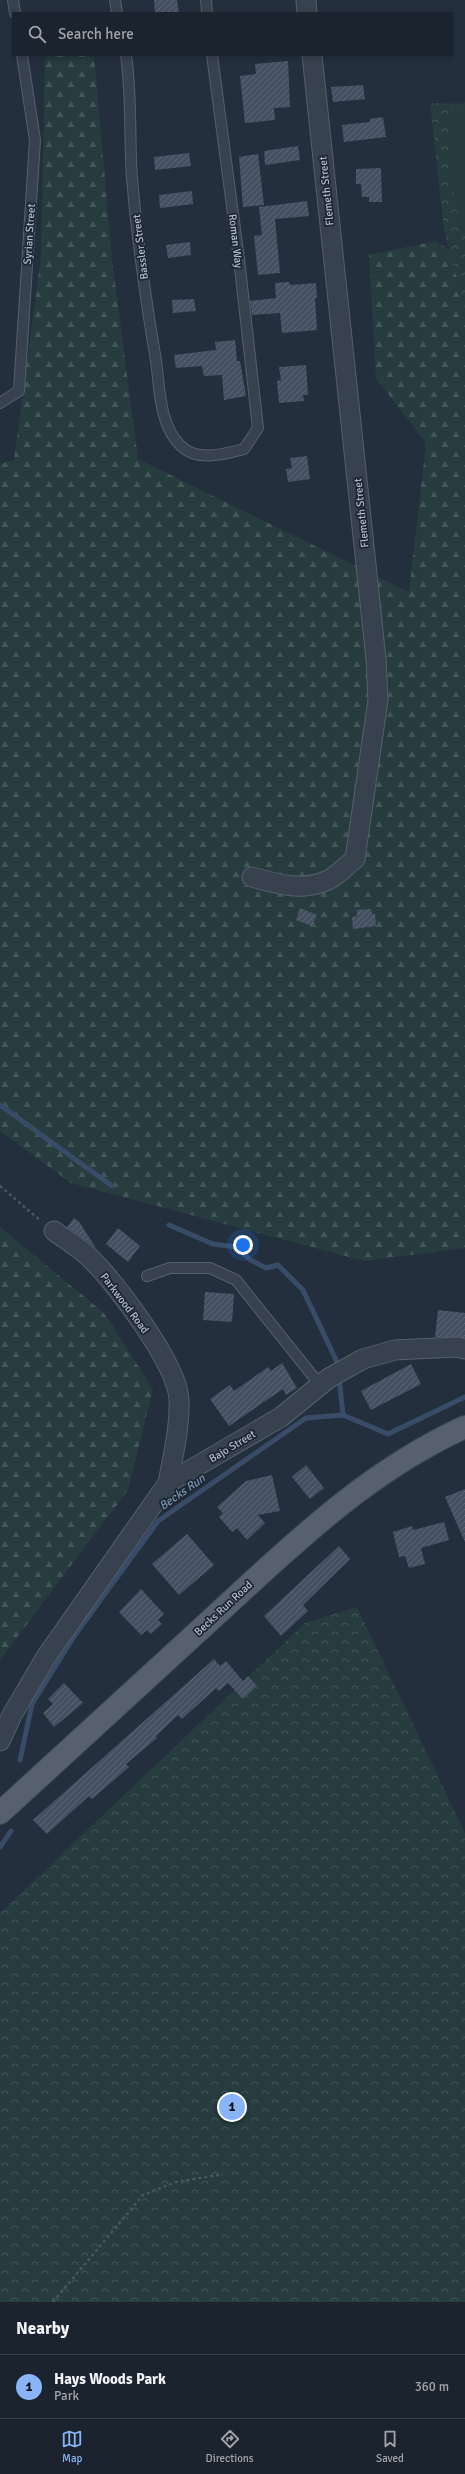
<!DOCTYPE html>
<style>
:root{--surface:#1b232e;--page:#282f3a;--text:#f1f3f6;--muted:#a0a4aa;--line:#39404a;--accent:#8ab4f8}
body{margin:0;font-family:Signika,sans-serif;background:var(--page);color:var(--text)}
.you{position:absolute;left:243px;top:1245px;width:14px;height:14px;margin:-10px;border:3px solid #fff;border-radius:50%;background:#1a73e8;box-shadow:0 0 0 6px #1a73e833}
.badge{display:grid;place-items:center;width:26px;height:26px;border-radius:50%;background:var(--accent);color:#111;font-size:13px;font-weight:700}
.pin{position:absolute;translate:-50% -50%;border:2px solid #fff;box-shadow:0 1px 4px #0006}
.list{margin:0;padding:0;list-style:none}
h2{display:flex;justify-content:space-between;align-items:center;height:52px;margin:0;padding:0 16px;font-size:17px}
h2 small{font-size:13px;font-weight:400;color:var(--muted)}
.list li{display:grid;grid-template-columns:26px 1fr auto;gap:12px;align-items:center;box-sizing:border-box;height:64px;padding:0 16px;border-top:1px solid var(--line)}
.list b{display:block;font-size:15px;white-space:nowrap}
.list p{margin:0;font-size:13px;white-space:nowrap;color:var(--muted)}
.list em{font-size:13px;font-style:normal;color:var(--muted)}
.icon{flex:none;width:22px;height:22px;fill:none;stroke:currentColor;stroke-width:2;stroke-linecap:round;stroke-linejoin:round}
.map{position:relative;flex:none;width:465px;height:2302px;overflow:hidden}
.search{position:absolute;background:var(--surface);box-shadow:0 2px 6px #0003;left:12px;right:12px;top:12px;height:44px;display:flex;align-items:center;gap:10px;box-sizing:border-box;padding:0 14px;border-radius:0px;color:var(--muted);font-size:15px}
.sheet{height:116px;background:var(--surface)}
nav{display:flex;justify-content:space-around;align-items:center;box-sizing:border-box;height:56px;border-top:1px solid var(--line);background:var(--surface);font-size:11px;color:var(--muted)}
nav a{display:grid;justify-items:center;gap:2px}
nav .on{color:var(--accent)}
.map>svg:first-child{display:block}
.forest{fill:url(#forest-firs)}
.park{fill:url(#park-crowns)}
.pitch{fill:#263c3f}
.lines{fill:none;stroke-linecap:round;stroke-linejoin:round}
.stream{stroke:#394c67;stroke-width:5}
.building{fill:url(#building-hatch)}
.lane-casing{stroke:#565f6c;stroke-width:12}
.street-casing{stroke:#565f6c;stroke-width:21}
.primary-casing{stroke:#414a57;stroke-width:24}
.path{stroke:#44595c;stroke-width:2.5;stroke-dasharray:3 3;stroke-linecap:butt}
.lane{stroke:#38414e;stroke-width:10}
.street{stroke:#38414e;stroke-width:19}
.primary{stroke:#56606e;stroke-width:22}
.labels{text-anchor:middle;stroke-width:3.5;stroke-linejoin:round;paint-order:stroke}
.street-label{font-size:11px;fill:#b4bcc9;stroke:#1d2633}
.water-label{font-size:12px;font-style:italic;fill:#7c92b1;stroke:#1d2633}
</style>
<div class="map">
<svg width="465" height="2302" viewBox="0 0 465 2302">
<defs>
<pattern id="forest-firs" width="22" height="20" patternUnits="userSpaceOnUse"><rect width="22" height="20" fill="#263c3f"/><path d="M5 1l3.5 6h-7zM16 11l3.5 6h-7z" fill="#435659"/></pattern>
<pattern id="park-crowns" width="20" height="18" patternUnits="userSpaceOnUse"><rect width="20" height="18" fill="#263c3f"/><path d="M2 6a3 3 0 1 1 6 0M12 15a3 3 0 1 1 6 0" fill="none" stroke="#435659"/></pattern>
<pattern id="building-hatch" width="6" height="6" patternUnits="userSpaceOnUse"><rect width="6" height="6" fill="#455162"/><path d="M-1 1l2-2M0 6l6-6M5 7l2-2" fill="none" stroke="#5d6877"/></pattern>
</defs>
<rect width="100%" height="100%" fill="#242f3e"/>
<g class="forest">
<polygon points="45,55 94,55 112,259 138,459 409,592 426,443 376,378 369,255 436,241 465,261 465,1248 364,1261 71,1183 0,1131 0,464 14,460 41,256"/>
<polygon points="0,1227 104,1313 153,1389 128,1490 0,1660"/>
</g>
<g class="park">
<polygon points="430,103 465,104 465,308 444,230"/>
<polygon points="357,1607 465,1833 465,2302 0,2302 0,1913 305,1623"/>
</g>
<path class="pitch" d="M465 102V227C449 208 450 135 449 108Z"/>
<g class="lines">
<g class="stream">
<polyline points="0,1105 112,1186"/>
<polyline points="169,1225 213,1244 236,1247 249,1259 266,1268 278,1265 303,1290 337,1362 338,1369"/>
<polyline points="339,1377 343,1415"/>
<polyline points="20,1760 32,1704 75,1635 158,1521 306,1418 343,1415 388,1434 465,1397"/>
<polyline points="0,1847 11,1831"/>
</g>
</g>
<g class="building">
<polygon points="154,0 177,0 179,13 155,13"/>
<polygon points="288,61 290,107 274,108 275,120 245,123 240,76 256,74 255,64"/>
<polygon points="363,85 365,99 333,102 331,87"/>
<polygon points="383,117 386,137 344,142 342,125 370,122 370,119"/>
<polygon points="298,146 300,160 265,165 264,151"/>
<polygon points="189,153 191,166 155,170 154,157"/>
<polygon points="258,154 264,205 243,207 239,157"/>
<polygon points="381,168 382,202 369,202 369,197 362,197 361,184 356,184 356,169"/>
<polygon points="192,191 193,204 160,208 159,195"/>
<polygon points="307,201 309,216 275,219 280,273 258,275 254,236 262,235 259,207"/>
<polygon points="190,242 191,255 168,258 166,245"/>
<polygon points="289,282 290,285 316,283 317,298 315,298 317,330 282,333 280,313 252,315 250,301 276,298 275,283"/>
<polygon points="194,299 196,311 173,313 172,300"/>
<polygon points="235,340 237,361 240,361 246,396 224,400 222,375 204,376 202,366 176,368 174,355 216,350 215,342"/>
<polygon points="306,365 308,395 303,395 304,401 279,403 277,381 281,380 279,367"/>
<polygon points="307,456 310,479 288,482 286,469 292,468 290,458"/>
<polygon points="300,908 317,915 312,926 296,920"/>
<polygon points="371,909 372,914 375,914 376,926 353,929 352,917 357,916 357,910"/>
<polygon points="74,1218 80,1223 96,1248 67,1227"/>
<polygon points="118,1228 140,1246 128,1262 106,1244"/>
<polygon points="205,1292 234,1294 232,1322 203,1320"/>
<polygon points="438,1310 465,1313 465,1338 435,1337"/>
<polygon points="282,1363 297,1388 286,1395 283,1389 229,1426 210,1399 230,1385 234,1391 268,1367 271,1371"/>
<polygon points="411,1364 421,1384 371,1410 361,1391"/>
<polygon points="306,1465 324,1488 310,1499 292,1477"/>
<polygon points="272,1475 280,1511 258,1515 265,1523 247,1540 237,1528 232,1532 219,1517 223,1513 217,1507 246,1481"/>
<polygon points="465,1489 465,1542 445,1497"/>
<polygon points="444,1522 449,1540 421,1548 425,1564 409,1568 405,1556 399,1557 393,1532 412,1526 413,1530"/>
<polygon points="187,1534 214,1565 179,1595 152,1564"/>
<polygon points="339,1546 350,1559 303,1605 308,1611 281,1636 264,1616"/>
<polygon points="141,1589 164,1614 158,1620 162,1624 151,1634 147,1630 141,1635 119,1612"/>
<polygon points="214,1659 220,1666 226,1661 243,1681 248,1676 257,1686 243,1699 228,1683 219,1691 216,1688 182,1719 178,1715 156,1736 157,1738 126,1764 129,1767 92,1799 89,1796 47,1834 33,1820"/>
<polygon points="64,1683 83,1703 54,1727 43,1713 53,1704 48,1699"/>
</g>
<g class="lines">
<g class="lane-casing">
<g id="lane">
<polyline points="13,0 15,13"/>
<polyline points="115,0 117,13"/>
<polyline points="206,0 207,13"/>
<path d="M126 55C132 96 129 137 132 178 137 239 146 301 156 361 160 389 159 425 181 446 197 462 225 454 244 449L258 428 239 259 212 55"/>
<polyline points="0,403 19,391 35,140 22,55"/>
<polyline points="147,1276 170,1268 210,1268 236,1280 320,1385"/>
</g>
</g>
<g class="street-casing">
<g id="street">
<polyline points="306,0 307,13"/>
<path d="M252 877C277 884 303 892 328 880 337 876 346 866 355 859L378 700 376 659 312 55"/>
<path d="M54 1231C66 1240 80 1248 91 1259 116 1283 177 1364 179 1399 180 1427 173 1456 168 1483"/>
<polyline points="0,1741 12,1715 46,1657 168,1483 281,1417 329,1378 363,1359 395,1350 457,1347 465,1349"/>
</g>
</g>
<g class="primary-casing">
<path id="primary" d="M0 1813C72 1747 144 1681 216 1615 293 1544 368 1471 465 1427"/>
</g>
<g class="path">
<polyline points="0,1186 41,1221"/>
<polyline points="53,2302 143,2195 176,2182 223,2174"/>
</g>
<use href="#lane" class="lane"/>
<use href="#street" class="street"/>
<use href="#primary" class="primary"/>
</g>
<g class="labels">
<g class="street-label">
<text transform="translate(326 191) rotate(-96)" y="4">Flemeth Street</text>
<text transform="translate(29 234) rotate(-86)" y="4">Syrian Street</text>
<text transform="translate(236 241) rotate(83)" y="4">Roman Way</text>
<text transform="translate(140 247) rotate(-97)" y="4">Bassler Street</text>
<text transform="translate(361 513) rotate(-96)" y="4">Flemeth Street</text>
<text transform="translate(125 1303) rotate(53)" y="4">Parkwood Road</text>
<text transform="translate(232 1446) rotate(-31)" y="4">Bajo Street</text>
<text transform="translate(223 1608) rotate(-43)" y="4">Becks Run Road</text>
</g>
<g class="water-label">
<text transform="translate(182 1492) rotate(-35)" y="4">Becks Run</text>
</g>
</g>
</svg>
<div class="you"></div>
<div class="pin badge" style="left:232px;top:2107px">1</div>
<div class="search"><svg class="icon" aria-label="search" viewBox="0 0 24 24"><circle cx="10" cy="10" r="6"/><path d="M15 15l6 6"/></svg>Search here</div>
</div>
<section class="sheet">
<h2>Nearby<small></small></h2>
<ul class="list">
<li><span class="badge">1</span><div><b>Hays Woods Park</b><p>Park</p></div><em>360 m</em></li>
</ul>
</section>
<nav>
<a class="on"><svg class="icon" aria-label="map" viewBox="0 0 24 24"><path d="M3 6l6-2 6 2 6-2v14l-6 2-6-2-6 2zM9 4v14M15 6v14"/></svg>Map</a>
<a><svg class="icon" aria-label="directions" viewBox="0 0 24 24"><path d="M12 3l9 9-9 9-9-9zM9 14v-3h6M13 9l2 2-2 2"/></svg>Directions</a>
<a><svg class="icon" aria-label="saved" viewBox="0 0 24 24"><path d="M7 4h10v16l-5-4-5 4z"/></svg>Saved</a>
</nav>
